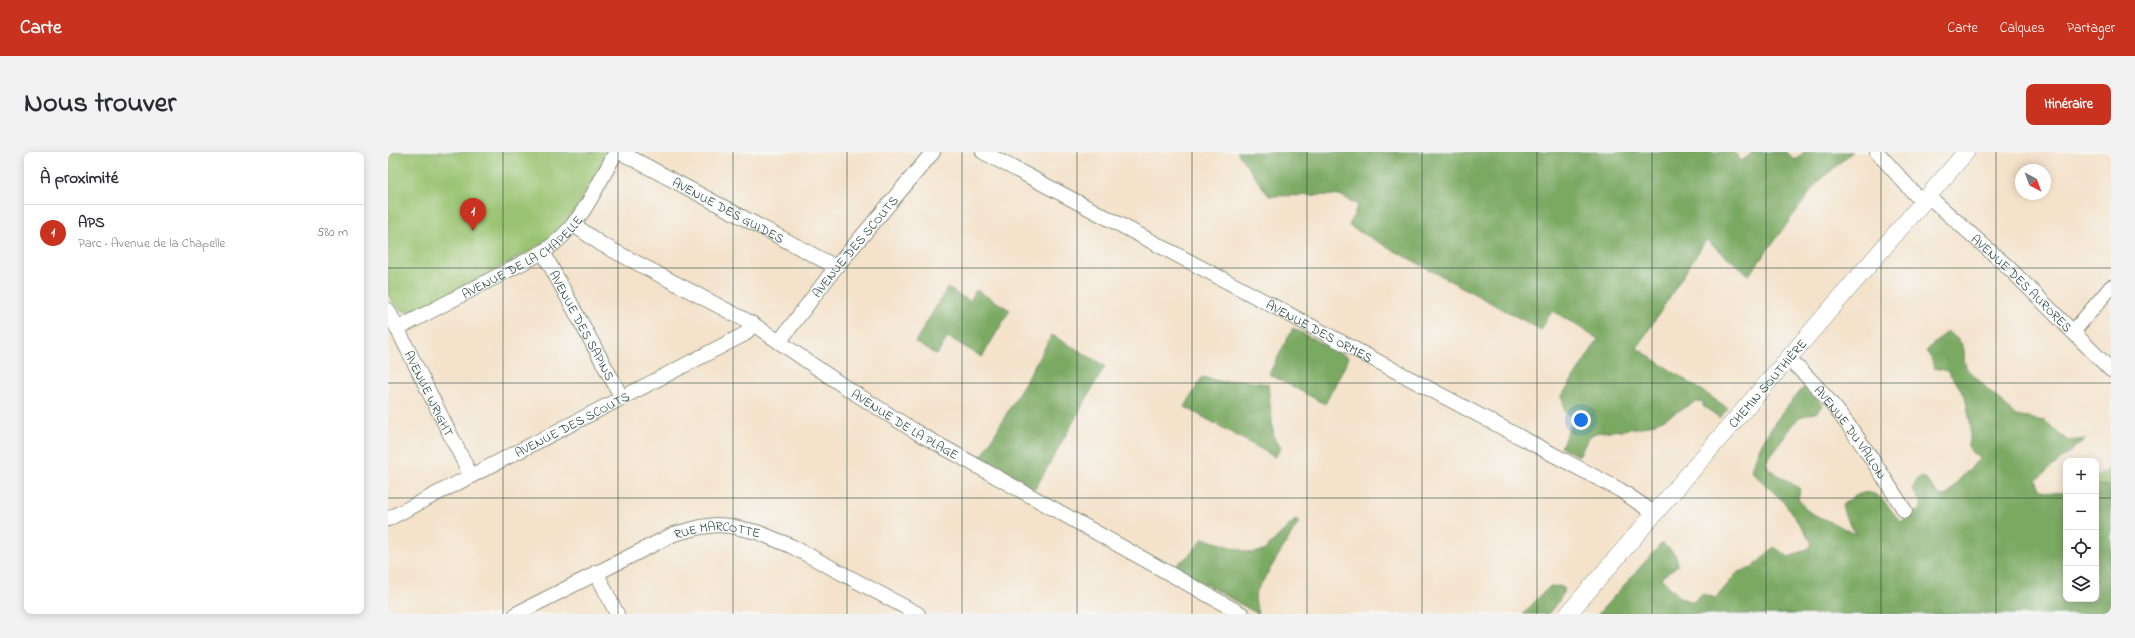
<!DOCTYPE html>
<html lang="fr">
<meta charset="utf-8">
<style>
:root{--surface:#fff;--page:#f2f2f3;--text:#2b2b33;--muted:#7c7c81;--line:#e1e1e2;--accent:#c8321e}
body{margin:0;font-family:"Indie Flower",sans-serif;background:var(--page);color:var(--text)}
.controls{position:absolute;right:12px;bottom:12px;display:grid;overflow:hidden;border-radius:8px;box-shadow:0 2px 10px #0003}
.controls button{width:36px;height:36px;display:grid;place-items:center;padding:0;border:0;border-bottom:1px solid var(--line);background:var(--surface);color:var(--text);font:20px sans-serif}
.compass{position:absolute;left:1627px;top:12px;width:36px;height:36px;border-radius:50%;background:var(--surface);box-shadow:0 2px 10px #0003;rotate:139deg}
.you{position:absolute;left:1193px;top:268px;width:14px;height:14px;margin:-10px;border:3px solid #fff;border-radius:50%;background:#1a73e8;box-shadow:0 0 0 6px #1a73e833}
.badge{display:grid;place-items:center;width:26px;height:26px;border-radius:50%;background:var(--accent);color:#fff;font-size:13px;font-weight:700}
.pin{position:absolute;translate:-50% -33px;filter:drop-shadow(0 1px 2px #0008)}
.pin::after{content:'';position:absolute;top:21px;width:14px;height:12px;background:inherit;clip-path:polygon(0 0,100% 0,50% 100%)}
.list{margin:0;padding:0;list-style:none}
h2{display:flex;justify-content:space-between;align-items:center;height:52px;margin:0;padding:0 16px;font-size:17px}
h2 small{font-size:13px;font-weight:400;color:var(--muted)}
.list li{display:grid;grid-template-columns:26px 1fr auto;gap:12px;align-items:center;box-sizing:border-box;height:56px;padding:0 16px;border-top:1px solid var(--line)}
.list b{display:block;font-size:15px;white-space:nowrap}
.list p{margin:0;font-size:13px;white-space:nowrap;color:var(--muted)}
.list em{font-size:13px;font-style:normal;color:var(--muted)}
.icon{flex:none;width:22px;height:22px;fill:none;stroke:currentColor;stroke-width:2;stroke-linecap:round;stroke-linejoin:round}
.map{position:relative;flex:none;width:1723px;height:462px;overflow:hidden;border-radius:8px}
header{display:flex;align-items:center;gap:24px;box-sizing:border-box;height:56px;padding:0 20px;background:var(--accent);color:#fff}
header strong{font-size:19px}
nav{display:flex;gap:22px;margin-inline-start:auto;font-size:14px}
.intro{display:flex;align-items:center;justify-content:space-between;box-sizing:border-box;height:96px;padding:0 24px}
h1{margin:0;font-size:28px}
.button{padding:10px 18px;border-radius:8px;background:var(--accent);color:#fff;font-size:14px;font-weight:700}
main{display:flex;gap:24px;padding:0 24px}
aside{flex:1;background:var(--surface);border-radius:8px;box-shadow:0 2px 10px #0003}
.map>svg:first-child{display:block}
.green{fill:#99c370;stroke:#5c8052}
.forest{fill:#7aa962;stroke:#4c734b}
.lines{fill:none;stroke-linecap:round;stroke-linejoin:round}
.minor-casing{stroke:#8a907f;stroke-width:16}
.tertiary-casing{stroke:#8a907f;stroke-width:18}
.minor{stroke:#fff;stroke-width:14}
.tertiary{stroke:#fff;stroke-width:17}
.grid{fill:none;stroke:#1f3d34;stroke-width:1;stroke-opacity:0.55}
.labels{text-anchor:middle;stroke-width:3.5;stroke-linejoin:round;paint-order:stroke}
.street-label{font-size:13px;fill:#1f3d34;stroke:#f6f6f2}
</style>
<header>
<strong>Carte</strong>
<nav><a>Carte</a><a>Calques</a><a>Partager</a></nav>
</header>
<div class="intro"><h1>Nous trouver</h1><a class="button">Itinéraire</a></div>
<main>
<aside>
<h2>À proximité<small></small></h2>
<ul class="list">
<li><span class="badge">1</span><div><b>APS</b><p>Parc · Avenue de la Chapelle</p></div><em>580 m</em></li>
</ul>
</aside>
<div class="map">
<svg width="1723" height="462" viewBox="0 0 1723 462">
<rect width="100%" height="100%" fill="#f6f6f2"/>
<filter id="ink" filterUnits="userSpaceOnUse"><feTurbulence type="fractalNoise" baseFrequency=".025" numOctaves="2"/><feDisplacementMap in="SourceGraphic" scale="8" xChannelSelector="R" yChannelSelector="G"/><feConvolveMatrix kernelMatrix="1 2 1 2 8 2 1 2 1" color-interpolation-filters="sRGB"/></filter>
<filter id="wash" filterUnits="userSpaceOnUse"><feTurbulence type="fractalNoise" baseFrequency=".012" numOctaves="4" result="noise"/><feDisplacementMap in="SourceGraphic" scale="16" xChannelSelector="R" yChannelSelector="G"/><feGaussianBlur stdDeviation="0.9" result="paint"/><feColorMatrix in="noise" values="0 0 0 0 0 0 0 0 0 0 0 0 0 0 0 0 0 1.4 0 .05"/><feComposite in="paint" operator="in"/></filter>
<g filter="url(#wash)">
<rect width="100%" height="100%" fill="#f4e2ca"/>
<g class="green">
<path d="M0 0H220L187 59 166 83 144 98 31 158C15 163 7 156 0 142Z"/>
<polygon points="1723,315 1723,335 1708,333 1708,326"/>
</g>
<g class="forest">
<path d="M849 0H1346L1354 9 1365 0H1399L1407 8 1416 0H1464L1429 31 1361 123 1318 88 1249 196 1340 256 1332 266 1315 254V249C1298 251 1284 265 1268 271 1250 278 1227 278 1207 281L1201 285 1191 304 1173 295 1185 267 1177 260 1174 244 1210 187 1164 158 1153 178 961 74 970 53 952 43 881 44Z"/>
<polygon points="559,136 582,149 588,138 622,158 594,205 560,185 549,203 527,190"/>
<polygon points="905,176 961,206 937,252 881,222"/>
<path d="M1559 179C1565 184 1576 190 1576 198 1577 207 1575 207 1579 217L1628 264 1657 269 1680 289 1697 287 1648 328 1652 337 1660 340 1678 341V447H1708V333L1723 335V462H1596L1595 460 1592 462H1210L1274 391 1288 403 1290 413 1273 426 1293 446 1305 450 1314 442 1328 446 1350 420 1364 416 1386 395 1401 405 1421 396 1424 391 1396 350 1364 320C1370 286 1395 260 1416 235L1435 253 1430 260 1411 265 1378 310 1381 317 1412 337 1410 347 1421 360 1468 382 1457 364 1454 353C1486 327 1492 346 1513 370L1533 357V351L1524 337 1530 326 1536 325 1552 344 1560 343 1567 332 1592 306 1585 302 1580 294 1583 276 1577 244 1566 227 1559 219 1546 216 1543 206 1538 199Z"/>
<polygon points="664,183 717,214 647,337 593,306"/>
<polygon points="814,225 836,230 851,228 880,232 886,287 893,296 887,305 797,255"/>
<path d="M907 368 911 370 868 440 867 446 870 462 785 414C799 407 807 398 815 386L862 401 875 399Z"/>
<polygon points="1172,434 1177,437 1172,447 1160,462 1135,462 1161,435"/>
</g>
</g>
<g filter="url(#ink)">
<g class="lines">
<g class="minor-casing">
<g id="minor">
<path id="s1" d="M232 0 448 115"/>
<path id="s2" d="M595 0 1232 338 1266 361"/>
<polyline points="1489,0 1534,50"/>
<path id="s3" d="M1540 44 1620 115 1685 180 1723 135"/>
<path id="s4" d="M186 73 213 92 365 172 457 235 530 281 854 462"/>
<path id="s5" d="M155 100 234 246"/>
<path id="s6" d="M0 158 83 324"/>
<path id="s7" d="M9 177 155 100C193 75 206 39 228 0"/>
<polyline points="1685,180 1723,218"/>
<path id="s8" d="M391 190 448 115 545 0"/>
<path id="s9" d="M1401 207C1450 251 1482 303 1517 359"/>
<path id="s10" d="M0 367 357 182 365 172"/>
<polyline points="208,420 229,462"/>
<path id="s11" d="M128 462 286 382 313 375 328 373 342 374 369 380 403 394 530 462"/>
</g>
</g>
<g class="tertiary-casing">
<g id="tertiary">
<path id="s12" d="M1180 462 1578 0"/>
</g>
</g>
<use href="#minor" class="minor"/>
<use href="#tertiary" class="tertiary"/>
</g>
</g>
<path class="grid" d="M115 0V462M230 0V462M345 0V462M459 0V462M574 0V462M689 0V462M804 0V462M919 0V462M1034 0V462M1149 0V462M1264 0V462M1378 0V462M1493 0V462M1608 0V462M0 116H1723M0 231H1723M0 346H1678M1708 346H1723"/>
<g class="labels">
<g class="street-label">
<text dy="5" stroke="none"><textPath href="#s1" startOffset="123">AVENUE DES GUIDES</textPath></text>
<text dy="5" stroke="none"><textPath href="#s8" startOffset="122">AVENUE DES SCOUTS</textPath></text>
<text dy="5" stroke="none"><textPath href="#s7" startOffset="145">AVENUE DE LA CHAPELLE</textPath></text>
<text dy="5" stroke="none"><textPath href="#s3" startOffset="128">AVENUE DES AURORES</textPath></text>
<text dy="5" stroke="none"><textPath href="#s5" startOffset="83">AVENUE DES SAPINS</textPath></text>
<text dy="5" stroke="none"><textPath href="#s2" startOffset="381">AVENUE DES ORMES</textPath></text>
<text dy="5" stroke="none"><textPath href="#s12" startOffset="305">CHEMIN SOUTHIÈRE</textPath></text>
<text dy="5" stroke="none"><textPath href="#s6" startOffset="93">AVENUE WRIGHT</textPath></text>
<text dy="5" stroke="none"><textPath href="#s10" startOffset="207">AVENUE DES SCOUTS</textPath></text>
<text dy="5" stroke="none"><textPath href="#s4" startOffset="387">AVENUE DE LA PLAGE</textPath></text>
<text dy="5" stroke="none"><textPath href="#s9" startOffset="96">AVENUE DU VALLON</textPath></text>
<text dy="5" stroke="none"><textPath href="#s11" startOffset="221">RUE MARCOTTE</textPath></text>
</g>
</g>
</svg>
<div class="controls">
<button>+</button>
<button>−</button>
<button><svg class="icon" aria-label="locate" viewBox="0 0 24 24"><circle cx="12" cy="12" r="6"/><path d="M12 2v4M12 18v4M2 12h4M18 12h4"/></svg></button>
<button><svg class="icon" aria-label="layers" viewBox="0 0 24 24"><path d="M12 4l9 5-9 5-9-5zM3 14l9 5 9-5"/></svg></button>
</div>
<svg class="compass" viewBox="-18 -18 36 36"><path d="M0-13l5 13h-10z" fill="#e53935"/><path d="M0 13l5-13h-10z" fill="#7c7c81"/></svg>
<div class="you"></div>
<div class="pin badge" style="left:85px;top:79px">1</div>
</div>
</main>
